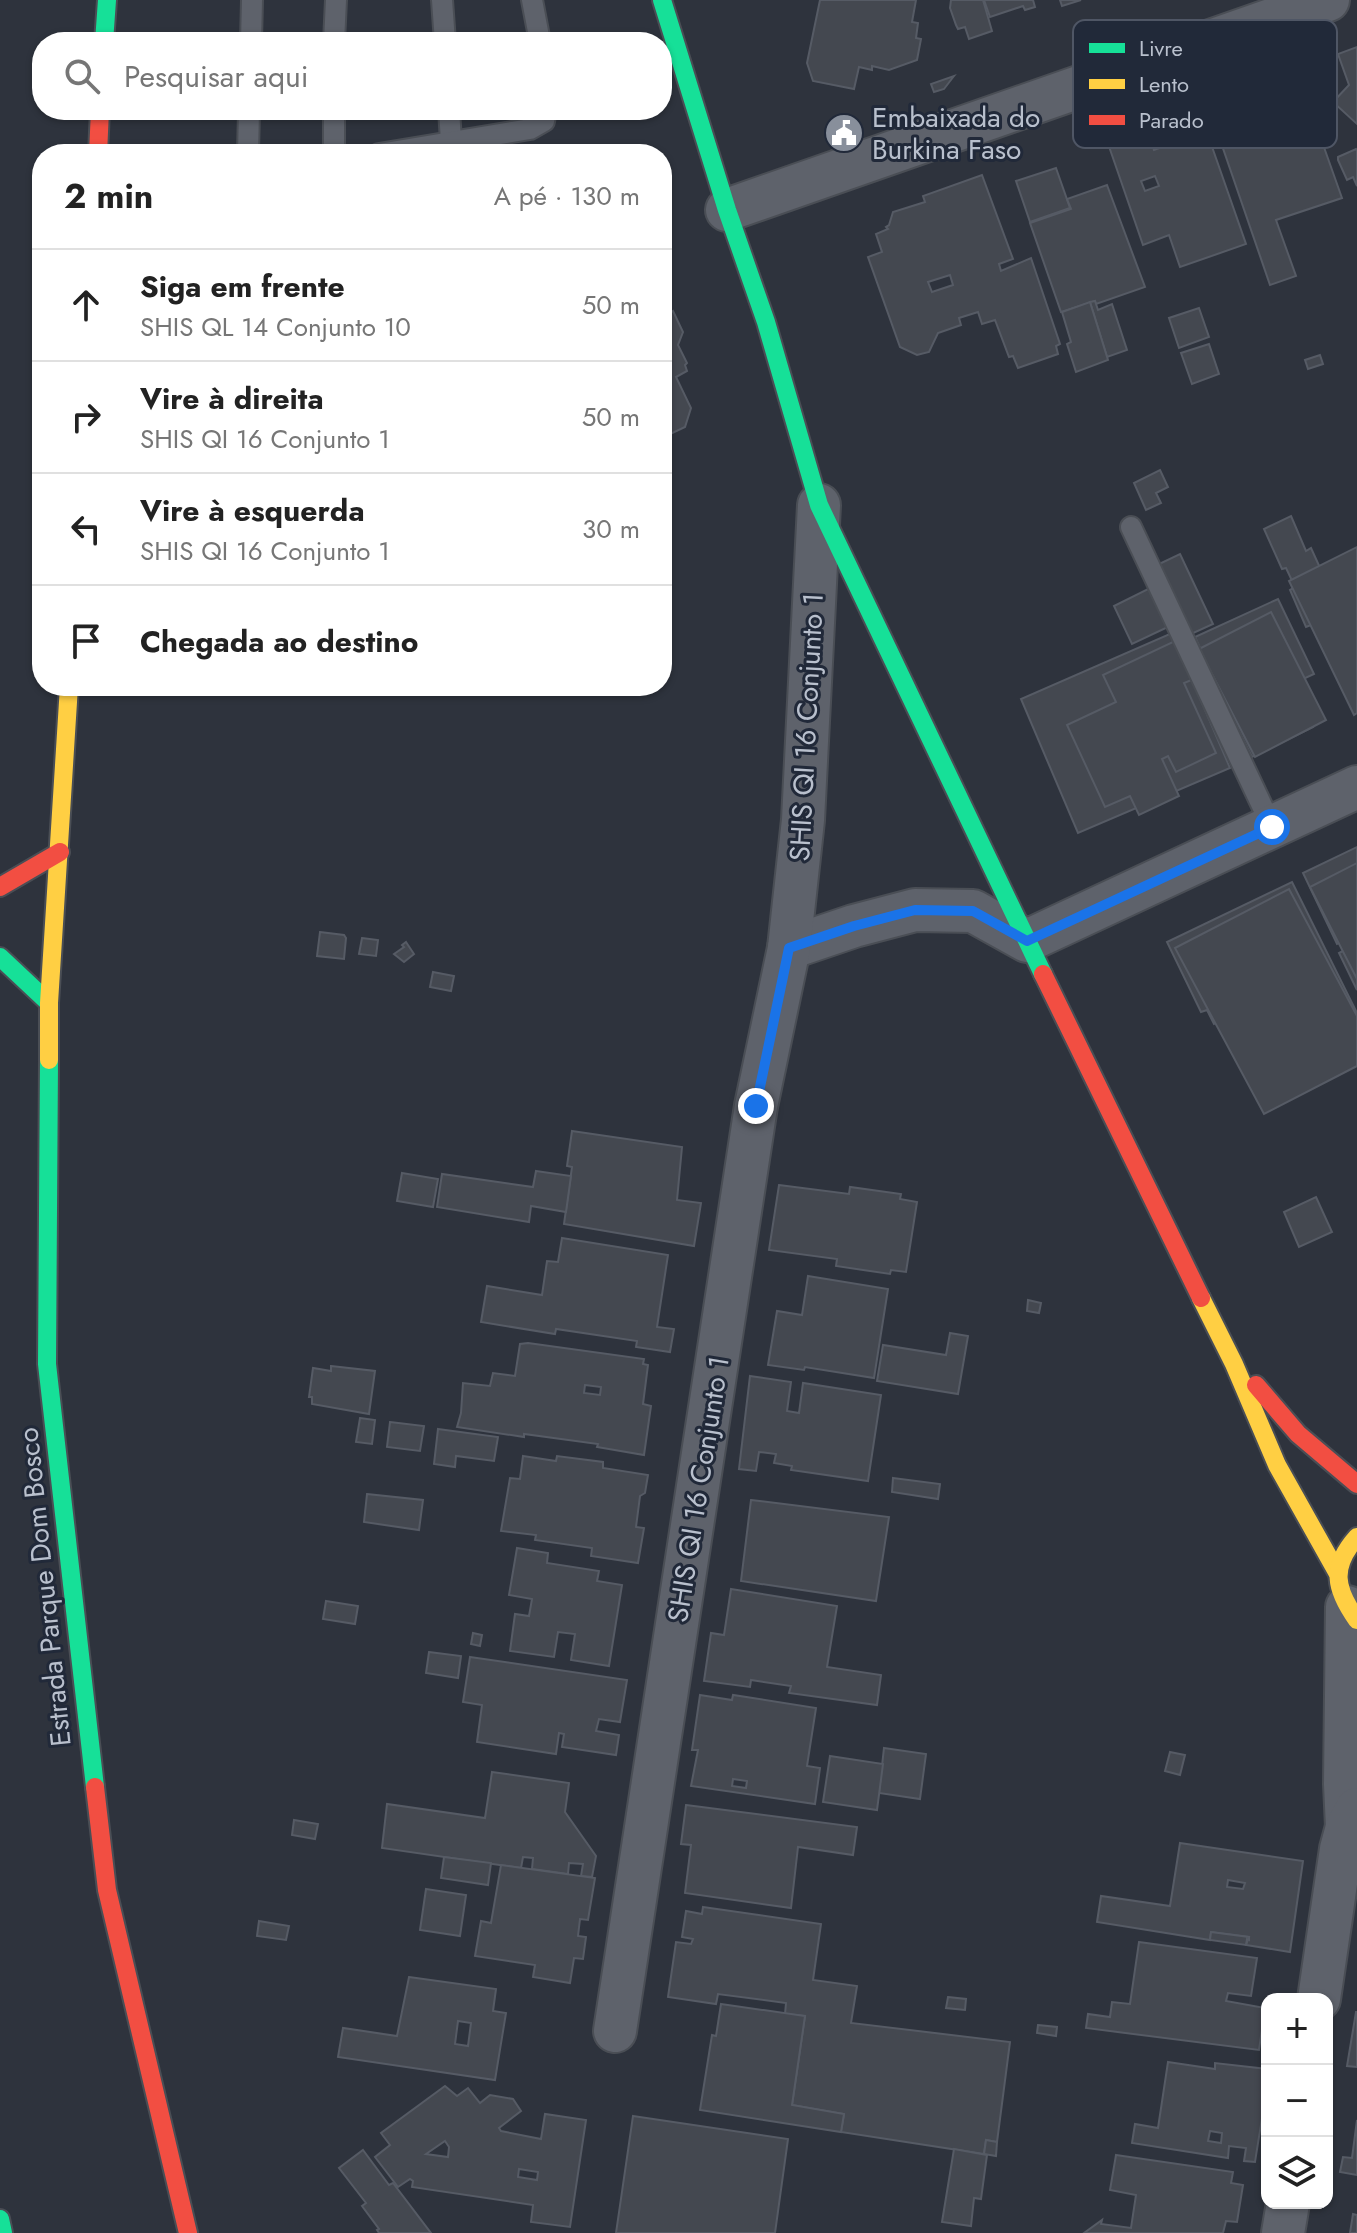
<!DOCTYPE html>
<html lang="pt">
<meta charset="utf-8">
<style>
:root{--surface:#fff;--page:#f2f2f2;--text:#222;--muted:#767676;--line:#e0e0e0}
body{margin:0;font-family:Jost,sans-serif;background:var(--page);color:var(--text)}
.controls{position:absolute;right:24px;bottom:24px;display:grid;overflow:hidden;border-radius:16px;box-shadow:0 2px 6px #0004}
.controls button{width:72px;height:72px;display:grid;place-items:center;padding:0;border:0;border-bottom:2px solid var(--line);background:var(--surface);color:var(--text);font:40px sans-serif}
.stop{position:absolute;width:24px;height:24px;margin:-18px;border:6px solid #1a73e8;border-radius:50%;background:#fff}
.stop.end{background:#1a73e8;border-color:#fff;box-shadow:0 2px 8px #0008}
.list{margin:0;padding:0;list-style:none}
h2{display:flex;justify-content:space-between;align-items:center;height:104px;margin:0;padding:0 32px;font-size:34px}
h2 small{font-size:26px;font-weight:400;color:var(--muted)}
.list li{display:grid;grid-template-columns:52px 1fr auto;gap:24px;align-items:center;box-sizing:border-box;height:112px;padding:0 32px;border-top:2px solid var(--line)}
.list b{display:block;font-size:30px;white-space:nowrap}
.list p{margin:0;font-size:26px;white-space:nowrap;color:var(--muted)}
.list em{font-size:26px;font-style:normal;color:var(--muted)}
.icon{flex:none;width:44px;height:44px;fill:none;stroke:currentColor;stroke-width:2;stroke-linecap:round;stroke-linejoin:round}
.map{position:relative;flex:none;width:1357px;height:2233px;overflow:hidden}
.search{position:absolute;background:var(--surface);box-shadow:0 2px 6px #0004;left:32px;top:32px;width:640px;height:88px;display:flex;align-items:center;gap:20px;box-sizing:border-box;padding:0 28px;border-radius:32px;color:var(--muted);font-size:30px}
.panel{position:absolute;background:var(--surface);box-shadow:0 2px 6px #0004;left:32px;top:144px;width:640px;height:552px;border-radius:32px}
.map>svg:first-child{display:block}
.building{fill:#444850;stroke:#565b65;stroke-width:2;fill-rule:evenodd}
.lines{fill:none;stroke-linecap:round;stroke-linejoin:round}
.lane-casing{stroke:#4a4e55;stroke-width:24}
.street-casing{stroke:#4a4e55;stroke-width:46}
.fast-casing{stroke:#4a4e55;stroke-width:22}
.slow-casing{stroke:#4a4e55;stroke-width:22}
.jam-casing{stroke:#4a4e55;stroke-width:22}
.lane{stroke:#5e626b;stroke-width:20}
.street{stroke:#5e626b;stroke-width:42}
.fast{stroke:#16e098;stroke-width:18}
.slow{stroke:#ffcf43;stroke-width:18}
.jam{stroke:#f24e42;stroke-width:18}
.route{stroke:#1a73e8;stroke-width:10}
.labels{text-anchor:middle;stroke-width:6;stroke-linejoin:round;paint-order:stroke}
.poi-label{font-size:28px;fill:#b9c0cd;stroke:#212939;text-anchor:start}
.street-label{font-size:28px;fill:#b9c0cd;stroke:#212939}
.key{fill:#212939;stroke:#4f5665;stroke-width:2}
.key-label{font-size:22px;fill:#b9c0cd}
</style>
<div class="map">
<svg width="1357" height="2233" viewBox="0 0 1357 2233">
<rect width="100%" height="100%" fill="#2e333d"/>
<g class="building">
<polygon points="820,0 916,0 912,22 918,23 916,38 921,39 917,60 889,70 872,66 872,70 859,67 854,89 813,81 807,63"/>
<polygon points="951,0 983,0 992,31 969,39 965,27 958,29 956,25 950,8"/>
<polygon points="984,0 1033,0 1035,7 1025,10 1023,6 990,17"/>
<polygon points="1060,0 1081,0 1062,6"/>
<polygon points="1357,47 1357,124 1333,102 1349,85 1338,54"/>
<polygon points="954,76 944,89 934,92 931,84"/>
<polygon points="1251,80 1264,120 1309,105 1342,198 1276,220 1296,276 1270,285 1205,96"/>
<path d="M1196 101 1246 244 1180 267 1169 235 1143 245 1104 132ZM1173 130 1177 142 1154 150 1150 138ZM1155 176 1159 186 1145 191 1141 181Z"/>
<polygon points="1356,149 1357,151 1357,186 1353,177 1347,180 1338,160 1338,157"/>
<polygon points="1056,168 1070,208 1030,222 1016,181"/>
<path d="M982 175 1013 259 999 264 1001 271 1031 258 1060 344 1056 346 1058 354 1018 368 1013 356 1009 357 995 320 982 324 978 312 959 318 961 325 938 333 929 352 917 355 900 347 868 257 882 252 876 234 888 229 886 227 889 225 893 212 925 202 923 196ZM950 275 953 285 932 292 928 282Z"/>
<polygon points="1107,185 1145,287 1096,304 1095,301 1061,312 1030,223 1071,209 1067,199"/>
<polygon points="1095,301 1098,310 1112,304 1127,350 1107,357 1090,302"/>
<polygon points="1090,302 1108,360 1076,372 1067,344 1071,342 1062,312"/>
<polygon points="1199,308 1209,337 1179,348 1169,318"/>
<polygon points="673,311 683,332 678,345 687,363 685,365 687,371 676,377 691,408 685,427 662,438 662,317"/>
<polygon points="1209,344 1219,374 1192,384 1181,353"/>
<polygon points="1320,355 1323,364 1308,369 1305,360"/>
<polygon points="1160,470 1168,487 1156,493 1161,503 1146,510 1134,483"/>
<polygon points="1291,516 1306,551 1311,548 1326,581 1348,589 1357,585 1357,690 1345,695 1311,625 1306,627 1290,590 1295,587 1286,568 1282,569 1264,529"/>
<polygon points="1357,547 1357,713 1354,715 1289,581"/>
<polygon points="1180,554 1213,624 1189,635 1157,565"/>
<polygon points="1152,587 1170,626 1132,644 1114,606"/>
<polygon points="1278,599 1314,674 1292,684 1313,727 1252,757 1228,710 1233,708 1231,702 1226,704 1195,637"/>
<polygon points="1271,612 1326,720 1255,757 1199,649"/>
<polygon points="1172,633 1230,768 1078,833 1021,699"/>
<polygon points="1177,640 1194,679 1184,683 1216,753 1176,772 1168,756 1162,759 1179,796 1139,815 1130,796 1105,807 1067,725 1116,702 1103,675"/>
<polygon points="1357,847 1357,990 1339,953 1347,949 1343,941 1337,944 1303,873"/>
<polygon points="1357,863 1357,979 1310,887"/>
<path d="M1292 882 1357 1013V1048L1296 1078 1259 1002 1214 1024 1207 1010 1201 1012 1167 942ZM1265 904 1270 918 1261 922 1255 908ZM1246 947 1254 967 1240 973 1232 953ZM1309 956 1311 960 1298 967 1296 962Z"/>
<polygon points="1289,889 1357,1016 1357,1066 1264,1114 1175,948"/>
<polygon points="320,932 344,935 346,938 344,959 317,956"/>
<polygon points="362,938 378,940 376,956 359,954"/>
<polygon points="406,942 414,954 404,962 394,954 404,947 402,945"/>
<polygon points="433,972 454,976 451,991 430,987"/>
<polygon points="572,1131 682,1147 677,1200 701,1203 694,1246 564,1224 572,1167 567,1166"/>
<polygon points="536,1171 571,1176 566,1212 531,1206 529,1222 437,1207 442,1174 533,1187"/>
<polygon points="402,1173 438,1179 433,1207 397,1201"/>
<polygon points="779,1185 849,1194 850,1187 901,1194 900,1199 917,1202 906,1272 891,1270 890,1274 836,1266 837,1259 769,1250"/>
<polygon points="1316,1197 1332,1232 1299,1247 1284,1212"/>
<polygon points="562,1238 668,1255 657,1327 674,1329 670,1352 636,1347 637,1341 556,1329 555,1334 481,1322 487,1286 542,1295 547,1261 558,1262"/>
<polygon points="808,1276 888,1289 874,1378 805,1367 804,1370 768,1365 777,1311 802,1315"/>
<polygon points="1028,1300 1041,1303 1039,1313 1027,1311"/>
<polygon points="950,1333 968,1336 958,1394 877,1381 883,1345 946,1355"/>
<path d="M528 1343 644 1359 643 1364 648 1365 643 1404 651 1406 644 1455 597 1447 598 1444 524 1434V1437L457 1427 461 1413 463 1383 490 1386 493 1373 515 1376 520 1344ZM585 1385 601 1387 600 1395 584 1393Z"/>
<polygon points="331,1366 375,1371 369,1414 312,1404 312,1397 309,1397 313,1368 331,1371"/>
<polygon points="750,1376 791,1382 787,1411 799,1413 803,1383 881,1395 868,1481 791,1470 792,1466 774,1463 776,1454 759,1452 756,1471 739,1469"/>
<polygon points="360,1418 375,1420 372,1444 356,1442"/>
<polygon points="390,1422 424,1426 420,1451 387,1447"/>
<polygon points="438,1429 498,1437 494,1461 456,1456 455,1467 434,1464"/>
<polygon points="523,1456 556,1461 557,1456 603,1462 603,1468 648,1475 645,1493 640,1496 636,1527 644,1528 638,1563 591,1556 592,1548 535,1540 536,1535 501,1531 510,1478 520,1479"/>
<polygon points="893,1478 940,1484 938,1499 892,1492"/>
<polygon points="367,1494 423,1500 419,1530 364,1522"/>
<polygon points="751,1500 889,1517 876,1601 741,1581"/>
<polygon points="517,1548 548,1553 547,1563 599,1571 597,1581 622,1585 609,1666 571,1660 575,1634 558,1632 554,1657 510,1651 515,1614 529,1616 532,1599 509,1595"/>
<polygon points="731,1589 837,1606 827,1667 881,1675 877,1705 789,1693 791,1686 751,1680 750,1687 704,1681 711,1633 724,1635"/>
<polygon points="326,1601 358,1606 355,1624 323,1619"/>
<polygon points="473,1633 482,1635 480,1646 471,1644"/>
<polygon points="429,1652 461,1656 458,1678 426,1673"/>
<polygon points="470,1657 627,1680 620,1722 599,1719 596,1731 619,1735 616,1755 562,1747 564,1734 559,1733 556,1754 477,1742 482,1705 463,1702"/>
<path d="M700 1695 732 1700 733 1695 816 1708 807 1766 820 1768 815 1804 691 1786 698 1750H692ZM733 1779 747 1781 746 1788 732 1786Z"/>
<polygon points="884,1748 926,1754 920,1799 879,1793"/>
<polygon points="1170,1752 1185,1755 1180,1775 1165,1771"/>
<polygon points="830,1756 883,1764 877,1810 823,1802"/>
<polygon points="492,1772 569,1783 565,1812 596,1856 592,1877 581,1876 583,1864 569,1863 568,1874 532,1869 533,1858 523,1857 521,1868 382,1848 387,1804 485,1818"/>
<polygon points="686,1805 857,1827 853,1855 798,1847 791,1908 685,1893 691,1845 681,1844"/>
<polygon points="294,1820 318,1824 315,1839 292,1835"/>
<path d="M1180 1843 1303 1861 1290 1952 1246 1945 1249 1937 1211 1932 1210 1940 1097 1922 1101 1896 1170 1906ZM1228 1880 1245 1883 1243 1889 1227 1887Z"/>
<polygon points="444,1857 491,1863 488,1885 441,1878"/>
<polygon points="501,1865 595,1878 588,1920 580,1919 578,1936 586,1937 583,1959 574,1958 570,1983 533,1977 535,1965 475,1956 481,1921 491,1923"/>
<polygon points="426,1889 466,1895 460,1936 420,1930"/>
<polygon points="703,1907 821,1924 813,1980 857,1986 851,2023 1010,2042 997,2142 986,2140 984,2154 841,2132 844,2114 792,2105 805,2016 785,2014 786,2003 718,1994 716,2004 668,1997 676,1942 691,1944 693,1939 682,1937 686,1911 702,1914"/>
<polygon points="259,1921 289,1926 286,1940 257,1936"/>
<polygon points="1211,1932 1249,1937 1249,1940 1247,1939 1246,1945 1210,1940"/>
<polygon points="1139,1942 1257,1958 1251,1996 1228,1993 1226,2001 1265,2008 1259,2050 1086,2028 1088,2014 1110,2017 1112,2002 1130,2004"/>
<path d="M409 1977 496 1989 493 2011 506 2013 495 2080 338 2057 343 2028 397 2036ZM458 2021 471 2023 468 2046 455 2044Z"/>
<polygon points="948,1997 966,1999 965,2010 946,2008"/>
<polygon points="721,2004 805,2016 792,2105 844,2114 841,2132 700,2110 712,2035 716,2036"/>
<polygon points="1356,2012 1357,2012 1357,2067 1347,2066"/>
<polygon points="1038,2025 1057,2027 1056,2036 1037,2033"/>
<path d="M1168 2062 1215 2069V2063L1267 2069V2087L1255 2162 1244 2161 1246 2148 1229 2146 1228 2158 1132 2143 1135 2124 1158 2128ZM1210 2131 1222 2133 1221 2143 1208 2141Z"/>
<path d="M445 2086 457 2096 468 2088 480 2103 490 2095 513 2099 521 2111 499 2128 501 2131 541 2139 545 2114 586 2120 570 2227 531 2222 533 2205 412 2187 413 2181 410 2179 398 2187 375 2157 390 2145 381 2133ZM445 2141 449 2147 448 2157 426 2154ZM519 2169 538 2172 537 2180 518 2177Z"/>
<polygon points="633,2116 788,2139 775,2233 616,2233"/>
<polygon points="1357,2120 1357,2175 1340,2172 1343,2157 1352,2158"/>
<polygon points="986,2140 997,2142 996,2156 984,2154"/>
<polygon points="954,2149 987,2155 981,2199 974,2198 971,2226 942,2222"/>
<polygon points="363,2150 389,2185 393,2183 431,2233 379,2233 377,2230 379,2229 362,2206 366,2203 339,2168"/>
<polygon points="1116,2155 1233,2172 1231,2183 1243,2185 1237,2222 1226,2221 1223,2233 1084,2233 1102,2220 1101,2224 1131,2228 1136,2195 1110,2190"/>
<polygon points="1353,2214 1357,2215 1357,2233 1350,2233"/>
</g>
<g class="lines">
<g class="lane-casing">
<g id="lane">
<polyline points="442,0 445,42"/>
<polyline points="532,0 540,42"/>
<polyline points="251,42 252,0"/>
<polyline points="334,42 336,0"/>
<polyline points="334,110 334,154"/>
<polyline points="449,110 451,141"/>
<polyline points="248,154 249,110"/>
<polyline points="379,154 530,129 544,121 546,110"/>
<polyline points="1131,527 1272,827"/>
</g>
</g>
<g class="street-casing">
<g id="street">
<polyline points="727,210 1328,0"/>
<polyline points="789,948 854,926 915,910 973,911 1027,941 1357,787"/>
<polyline points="1347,1827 1345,1784 1347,1607"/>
<polyline points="1319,1999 1341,1849 1347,1827 1357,1809"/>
<polyline points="615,2031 756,1106 789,948 803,820 819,505"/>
<polyline points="1283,2233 1288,2203"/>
</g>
</g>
<g class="fast-casing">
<g id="fast">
<polyline points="662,0 727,210 766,322 819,505 1043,974"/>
<polyline points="104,42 107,0"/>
<polyline points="0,957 49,1003"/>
<polyline points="49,1060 47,1364 95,1787"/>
<polyline points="0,2219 3,2233"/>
</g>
</g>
<g class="slow-casing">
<g id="slow">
<polyline points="49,1060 49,1003 69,686"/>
<polyline points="1201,1298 1234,1364 1277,1465 1337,1572"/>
<path d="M1357 1537C1330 1567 1335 1589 1357 1620"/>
</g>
</g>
<g class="jam-casing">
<g id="jam">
<polyline points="98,154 100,110"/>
<polyline points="0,887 60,852"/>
<polyline points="1043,974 1201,1298"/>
<polyline points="1256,1385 1298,1434 1357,1484"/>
<polyline points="95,1787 107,1890 188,2233"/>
</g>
</g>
<use href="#lane" class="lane"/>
<use href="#street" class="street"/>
<use href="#fast" class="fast"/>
<use href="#slow" class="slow"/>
<use href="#jam" class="jam"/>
</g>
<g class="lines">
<polyline class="route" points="756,1106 789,948 854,926 915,910 973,911 1027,941 1272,827"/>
</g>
<defs>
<g id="civic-disc" transform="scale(2)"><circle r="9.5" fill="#888f9b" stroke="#212939"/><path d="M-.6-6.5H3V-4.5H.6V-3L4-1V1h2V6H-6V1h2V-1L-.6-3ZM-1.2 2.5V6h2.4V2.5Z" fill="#fff"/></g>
</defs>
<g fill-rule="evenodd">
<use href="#civic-disc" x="844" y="133"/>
</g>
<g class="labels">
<g class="poi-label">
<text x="872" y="127">Embaixada do<tspan x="872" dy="32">Burkina Faso</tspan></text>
</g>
<g class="street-label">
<text transform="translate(806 727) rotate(-87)" y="10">SHIS QI 16 Conjunto 1</text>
<text transform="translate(698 1489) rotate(-81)" y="10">SHIS QI 16 Conjunto 1</text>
<text transform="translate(44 1587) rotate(-96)" y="10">Estrada Parque Dom Bosco</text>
</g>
</g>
<rect x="1073" y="20" width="264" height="128" rx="12" class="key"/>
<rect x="1089" y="43" width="36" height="10" fill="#16e098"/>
<rect x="1089" y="79" width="36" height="10" fill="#ffcf43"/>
<rect x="1089" y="115" width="36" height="10" fill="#f24e42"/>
<g class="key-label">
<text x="1139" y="56">Livre</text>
<text x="1139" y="92">Lento</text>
<text x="1139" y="128">Parado</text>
</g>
</svg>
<div class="controls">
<button>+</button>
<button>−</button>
<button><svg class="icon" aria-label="layers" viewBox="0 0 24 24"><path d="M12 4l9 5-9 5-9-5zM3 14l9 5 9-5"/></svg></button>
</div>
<div class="stop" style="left:1272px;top:827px"></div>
<div class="stop end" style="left:756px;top:1106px"></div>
<div class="search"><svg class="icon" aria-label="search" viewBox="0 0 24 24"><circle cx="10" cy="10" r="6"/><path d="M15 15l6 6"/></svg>Pesquisar aqui</div>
<section class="panel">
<h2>2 min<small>A pé · 130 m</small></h2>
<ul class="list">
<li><svg class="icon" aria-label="ahead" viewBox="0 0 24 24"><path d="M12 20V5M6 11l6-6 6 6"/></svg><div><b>Siga em frente</b><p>SHIS QL 14 Conjunto 10</p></div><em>50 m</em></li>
<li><svg class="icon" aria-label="right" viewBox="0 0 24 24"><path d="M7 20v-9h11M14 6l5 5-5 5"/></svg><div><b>Vire à direita</b><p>SHIS QI 16 Conjunto 1</p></div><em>50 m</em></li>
<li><svg class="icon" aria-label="left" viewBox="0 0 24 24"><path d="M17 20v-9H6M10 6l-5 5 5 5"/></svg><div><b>Vire à esquerda</b><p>SHIS QI 16 Conjunto 1</p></div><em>30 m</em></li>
<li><svg class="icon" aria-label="arrive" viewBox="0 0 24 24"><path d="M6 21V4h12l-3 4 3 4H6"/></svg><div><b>Chegada ao destino</b></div></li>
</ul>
</section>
</div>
